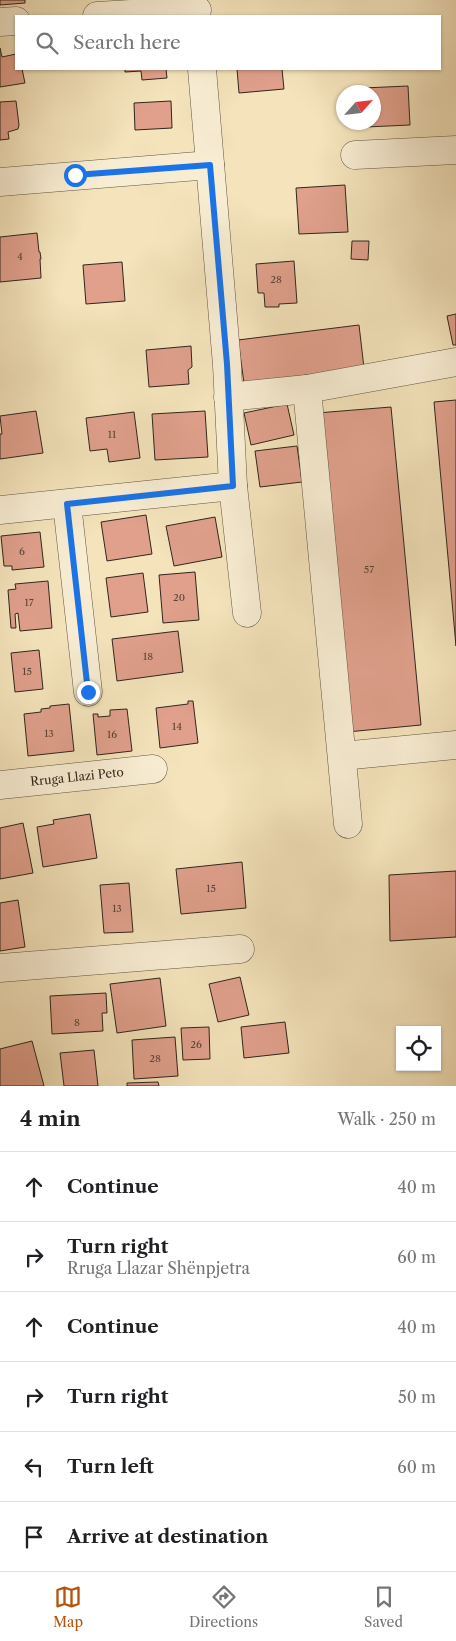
<!DOCTYPE html>
<meta charset="utf-8">
<style>
:root{--surface:#fff;--page:#f2f2f2;--text:#202124;--muted:#757577;--line:#e0e0e0;--accent:#b45309}
body{margin:0;font-family:"Libre Caslon Text",serif;background:var(--page);color:var(--text)}
.controls{position:absolute;right:15px;bottom:15px;display:grid;overflow:hidden;border-radius:0px;box-shadow:0 1px 4px #0004}
.controls button{width:45px;height:45px;display:grid;place-items:center;padding:0;border:0;border-bottom:1px solid var(--line);background:var(--surface);color:var(--text);font:25px sans-serif}
.compass{position:absolute;left:336px;top:85px;width:45px;height:45px;border-radius:50%;background:var(--surface);box-shadow:0 1px 4px #0004;rotate:63deg}
.stop{position:absolute;width:15px;height:15px;margin:-11px;border:4px solid #1a73e8;border-radius:50%;background:#fff}
.stop.end{background:#1a73e8;border-color:#fff;box-shadow:0 1px 5px #0008}
.list{margin:0;padding:0;list-style:none}
h2{display:flex;justify-content:space-between;align-items:center;height:65px;margin:0;padding:0 20px;font-size:21px}
h2 small{font-size:16px;font-weight:400;color:var(--muted)}
.list li{display:grid;grid-template-columns:32px 1fr auto;gap:15px;align-items:center;box-sizing:border-box;height:70px;padding:0 20px;border-top:1px solid var(--line)}
.list b{display:block;font-size:19px;white-space:nowrap}
.list p{margin:0;font-size:16px;white-space:nowrap;color:var(--muted)}
.list em{font-size:16px;font-style:normal;color:var(--muted)}
.icon{flex:none;width:28px;height:28px;fill:none;stroke:currentColor;stroke-width:2;stroke-linecap:round;stroke-linejoin:round}
.map{position:relative;flex:none;width:456px;height:1086px;overflow:hidden}
.search{position:absolute;background:var(--surface);box-shadow:0 1px 4px #0004;left:15px;right:15px;top:15px;height:55px;display:flex;align-items:center;gap:12px;box-sizing:border-box;padding:0 18px;border-radius:0px;color:var(--muted);font-size:19px}
.sheet{height:485px;background:var(--surface)}
nav{display:flex;justify-content:space-around;align-items:center;box-sizing:border-box;height:70px;border-top:1px solid var(--line);background:var(--surface);font-size:14px;color:var(--muted)}
nav a{display:grid;justify-items:center;gap:2px}
nav .on{color:var(--accent)}
.map>svg:first-child{display:block}
.building{fill:#e0a08c;stroke:#2f261c}
.lines{fill:none;stroke-linecap:round;stroke-linejoin:round}
.minor-casing{stroke:#605544;stroke-width:29}
.minor{stroke:#f8edd3;stroke-width:28}
.route{stroke:#1a73e8;stroke-width:6}
.labels{text-anchor:middle;stroke-width:4;stroke-linejoin:round;paint-order:stroke}
.number-label{font-size:10px;fill:#5b4438}
.street-label{font-size:12px;fill:#2f261c;stroke:#f8edd3}
</style>
<div class="map">
<svg width="456" height="1086" viewBox="0 0 456 1086">
<rect width="100%" height="100%" fill="#f4e3bb"/>
<filter id="stains"><feTurbulence type="fractalNoise" baseFrequency=".004" numOctaves="4"/><feColorMatrix values="0 0 0 0 .2 0 0 0 0 .09 0 0 0 0 .02 0 0 0 .5 -.17"/></filter>
<radialGradient id="worn" r=".72"><stop offset=".6" stop-color="#630" stop-opacity="0"/><stop offset="1" stop-color="#630" stop-opacity=".3"/></radialGradient>
<g class="building">
<polygon points="0,0 25,0 25,3 0,5"/>
<polygon points="0,48 2,57 16,54 16,69 22,69 25,83 0,87"/>
<polygon points="125,69 166,69 167,78 142,80 141,71 125,72"/>
<polygon points="237,69 282,69 284,89 239,93"/>
<polygon points="408,86 410,125 366,127 365,122 374,122 374,92 364,92 363,88"/>
<polygon points="16,101 19,125 18,129 8,132 9,139 0,140 0,102"/>
<polygon points="171,101 172,128 135,130 134,103"/>
<polygon points="345,185 348,232 299,234 296,188"/>
<polygon points="37,233 39,252 40,252 41,259 40,259 41,278 0,282 0,237"/>
<polygon points="352,241 369,241 368,260 351,259"/>
<polygon points="294,261 297,303 279,304 279,307 265,307 264,293 258,293 256,264"/>
<polygon points="122,262 125,301 86,304 83,265"/>
<polygon points="456,314 456,345 453,345 447,316"/>
<polygon points="359,325 364,368 244,383 238,340"/>
<polygon points="191,346 192,367 188,370 189,384 149,387 146,350"/>
<polygon points="456,400 456,646 434,402"/>
<polygon points="287,404 294,435 251,445 244,413"/>
<polygon points="391,407 421,725 347,732 317,413"/>
<polygon points="36,411 43,453 0,459 0,434 2,434 0,416"/>
<polygon points="205,411 208,457 155,460 152,414"/>
<polygon points="134,412 140,458 109,462 107,449 90,451 86,418"/>
<polygon points="297,446 302,482 260,487 255,451"/>
<polygon points="146,515 152,554 107,561 101,522"/>
<polygon points="215,517 222,557 174,566 166,526"/>
<polygon points="40,532 44,567 12,570 12,566 4,566 1,536"/>
<polygon points="195,572 199,620 163,623 159,575"/>
<polygon points="143,573 148,612 111,617 106,578"/>
<polygon points="48,581 52,628 20,631 18,613 15,614 16,628 11,628 8,590 16,589 15,584"/>
<polygon points="178,631 183,672 117,681 112,639"/>
<polygon points="39,650 43,689 15,692 11,653"/>
<polygon points="188,701 193,701 198,743 160,748 156,708 188,704"/>
<polygon points="69,704 74,751 28,756 24,714 41,712 41,709 50,708 50,706"/>
<polygon points="127,709 132,751 97,755 93,714 98,714 98,717 110,716 110,710"/>
<polygon points="90,814 97,858 43,867 37,827 54,824 53,820"/>
<polygon points="23,823 33,873 0,879 0,828"/>
<polygon points="242,862 246,908 181,914 176,869"/>
<polygon points="456,871 456,937 390,941 389,875"/>
<polygon points="129,883 133,932 104,933 100,885"/>
<polygon points="18,900 25,947 0,951 0,903"/>
<polygon points="240,977 249,1015 218,1022 209,984"/>
<polygon points="160,978 166,1026 117,1033 110,984"/>
<polygon points="106,993 107,1013 102,1013 103,1031 52,1034 50,996"/>
<polygon points="285,1022 289,1053 244,1058 241,1027"/>
<polygon points="209,1027 210,1059 183,1060 181,1028"/>
<polygon points="175,1037 178,1076 134,1079 132,1040"/>
<polygon points="32,1041 44,1086 0,1086 0,1049"/>
<polygon points="94,1050 98,1086 64,1086 60,1053"/>
<polygon points="158,1082 159,1086 127,1086 127,1083"/>
</g>
<g class="lines">
<g class="minor-casing">
<g id="minor">
<polyline points="97,16 197,10"/>
<polyline points="0,22 16,21"/>
<polyline points="202,69 227,365 233,486 247,613"/>
<polyline points="355,155 456,150"/>
<polyline points="0,182 210,165"/>
<polyline points="307,389 456,362"/>
<polyline points="228,397 307,389 348,824"/>
<polyline points="67,504 88,692"/>
<polyline points="0,510 233,486"/>
<polyline points="342,756 456,745"/>
<polyline points="0,785 153,769"/>
<polyline points="0,968 240,949"/>
</g>
</g>
<use href="#minor" class="minor"/>
</g>
<g class="lines">
<polyline class="route" points="75,175 210,165 227,364 233,486 67,504 88,692"/>
</g>
<g class="labels">
<g class="number-label">
<text x="20" y="260">4</text>
<text x="276" y="283">28</text>
<text x="112" y="438">11</text>
<text x="22" y="555">6</text>
<text x="369" y="573">57</text>
<text x="179" y="601">20</text>
<text x="29" y="606">17</text>
<text x="148" y="660">18</text>
<text x="27" y="675">15</text>
<text x="177" y="730">14</text>
<text x="49" y="737">13</text>
<text x="112" y="738">16</text>
<text x="211" y="892">15</text>
<text x="117" y="912">13</text>
<text x="77" y="1026">8</text>
<text x="196" y="1048">26</text>
<text x="155" y="1062">28</text>
</g>
<g class="street-label">
<text transform="translate(77 777) rotate(-6)" y="4">Rruga Llazi Peto</text>
</g>
</g>
<rect width="100%" height="100%" filter="url(#stains)"/>
<rect width="100%" height="100%" fill="url(#worn)"/>
</svg>
<div class="controls">
<button><svg class="icon" aria-label="locate" viewBox="0 0 24 24"><circle cx="12" cy="12" r="6"/><path d="M12 2v4M12 18v4M2 12h4M18 12h4"/></svg></button>
</div>
<svg class="compass" viewBox="-18 -18 36 36"><path d="M0-13l5 13h-10z" fill="#e53935"/><path d="M0 13l5-13h-10z" fill="#757577"/></svg>
<div class="stop" style="left:75px;top:175px"></div>
<div class="stop end" style="left:88px;top:692px"></div>
<div class="search"><svg class="icon" aria-label="search" viewBox="0 0 24 24"><circle cx="10" cy="10" r="6"/><path d="M15 15l6 6"/></svg>Search here</div>
</div>
<section class="sheet">
<h2>4 min<small>Walk · 250 m</small></h2>
<ul class="list">
<li><svg class="icon" aria-label="ahead" viewBox="0 0 24 24"><path d="M12 20V5M6 11l6-6 6 6"/></svg><div><b>Continue</b></div><em>40 m</em></li>
<li><svg class="icon" aria-label="right" viewBox="0 0 24 24"><path d="M7 20v-9h11M14 6l5 5-5 5"/></svg><div><b>Turn right</b><p>Rruga Llazar Shënpjetra</p></div><em>60 m</em></li>
<li><svg class="icon" aria-label="ahead" viewBox="0 0 24 24"><path d="M12 20V5M6 11l6-6 6 6"/></svg><div><b>Continue</b></div><em>40 m</em></li>
<li><svg class="icon" aria-label="right" viewBox="0 0 24 24"><path d="M7 20v-9h11M14 6l5 5-5 5"/></svg><div><b>Turn right</b></div><em>50 m</em></li>
<li><svg class="icon" aria-label="left" viewBox="0 0 24 24"><path d="M17 20v-9H6M10 6l-5 5 5 5"/></svg><div><b>Turn left</b></div><em>60 m</em></li>
<li><svg class="icon" aria-label="arrive" viewBox="0 0 24 24"><path d="M6 21V4h12l-3 4 3 4H6"/></svg><div><b>Arrive at destination</b></div></li>
</ul>
</section>
<nav>
<a class="on"><svg class="icon" aria-label="map" viewBox="0 0 24 24"><path d="M3 6l6-2 6 2 6-2v14l-6 2-6-2-6 2zM9 4v14M15 6v14"/></svg>Map</a>
<a><svg class="icon" aria-label="directions" viewBox="0 0 24 24"><path d="M12 3l9 9-9 9-9-9zM9 14v-3h6M13 9l2 2-2 2"/></svg>Directions</a>
<a><svg class="icon" aria-label="saved" viewBox="0 0 24 24"><path d="M7 4h10v16l-5-4-5 4z"/></svg>Saved</a>
</nav>
